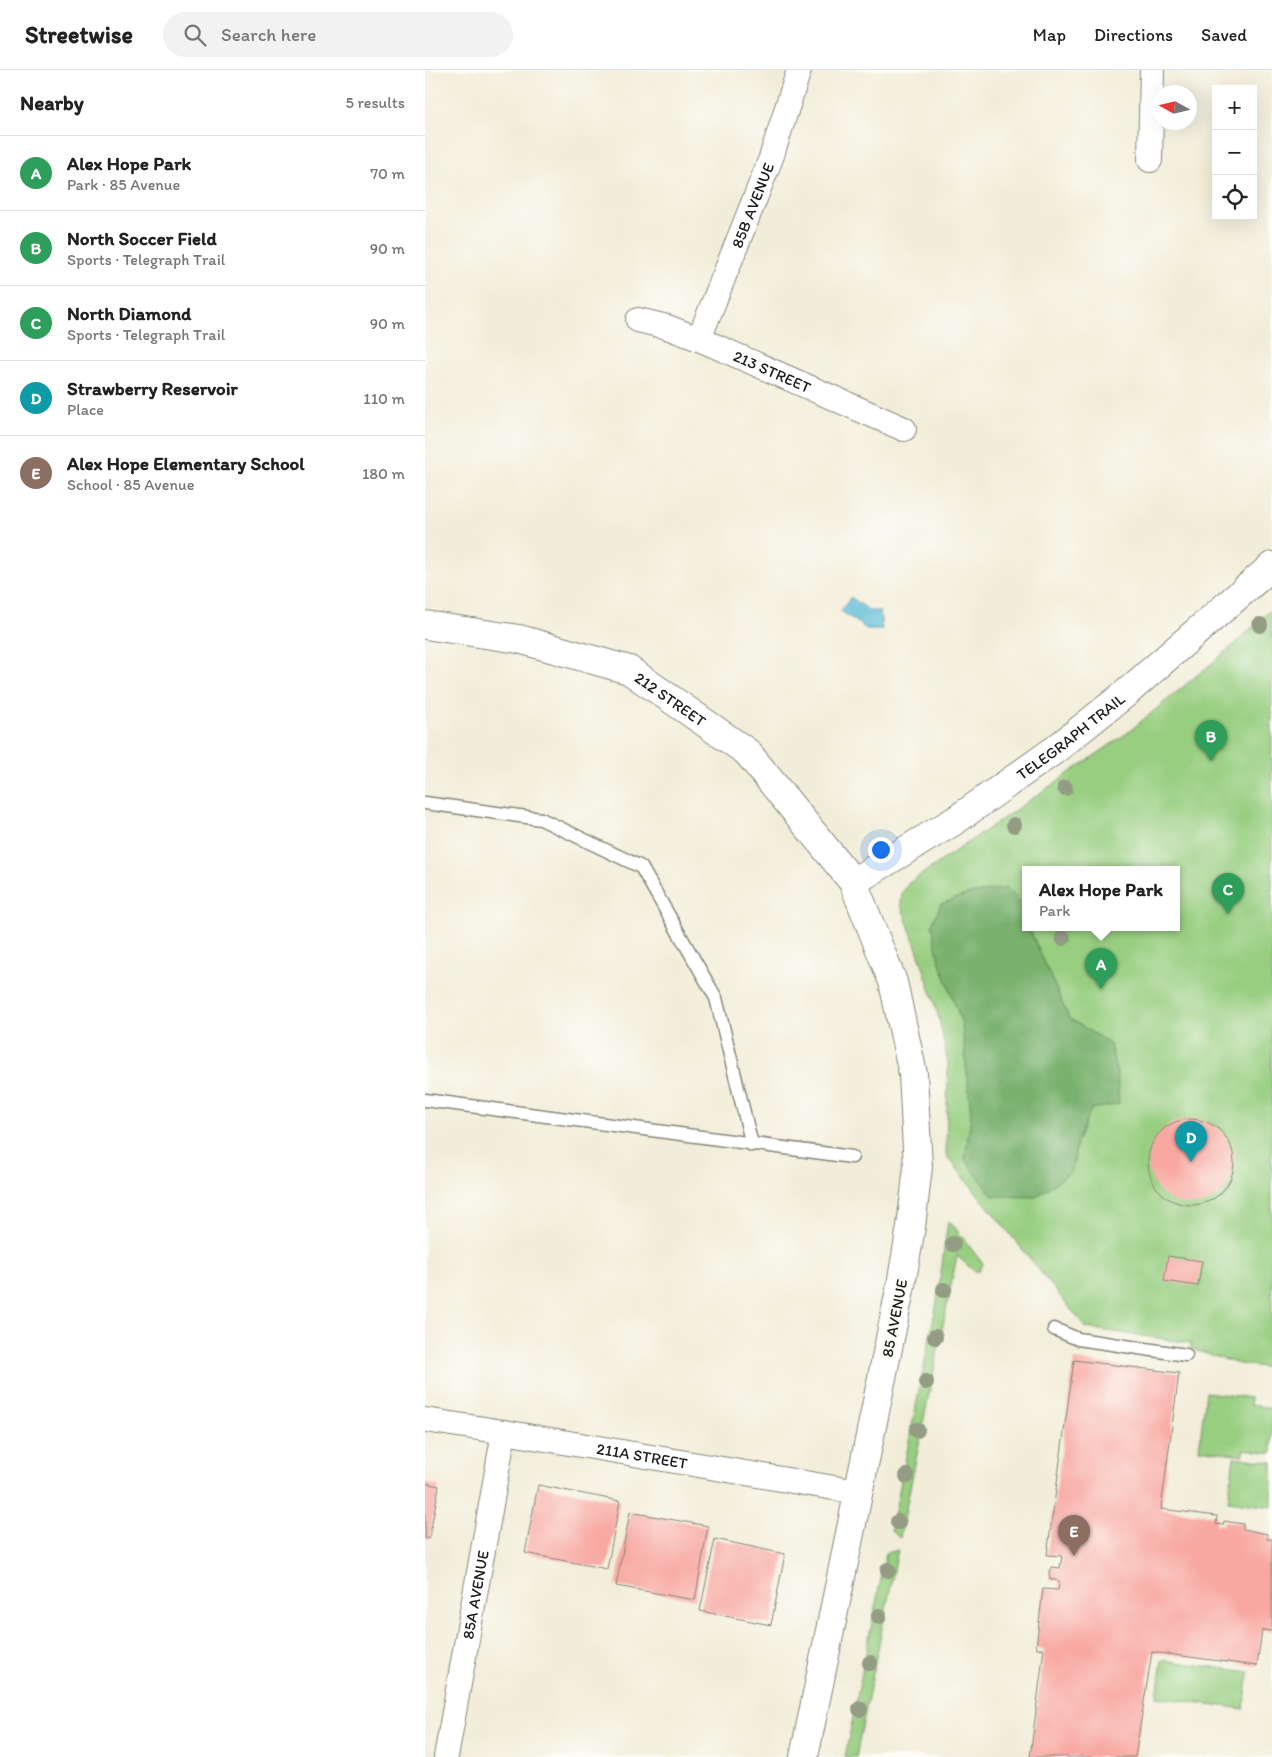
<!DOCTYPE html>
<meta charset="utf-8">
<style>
:root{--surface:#fff;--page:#f2f2f2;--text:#222;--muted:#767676;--line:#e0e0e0;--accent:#db2777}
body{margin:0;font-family:Itim,sans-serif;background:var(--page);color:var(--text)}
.controls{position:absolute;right:15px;top:15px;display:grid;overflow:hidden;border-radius:0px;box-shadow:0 5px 20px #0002}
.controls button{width:45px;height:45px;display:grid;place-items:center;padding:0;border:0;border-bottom:1px solid var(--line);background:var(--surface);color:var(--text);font:25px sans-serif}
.compass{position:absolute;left:727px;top:15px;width:45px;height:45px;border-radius:50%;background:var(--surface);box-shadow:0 5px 20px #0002;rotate:278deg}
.you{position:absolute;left:455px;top:779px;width:18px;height:18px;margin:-12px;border:4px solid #fff;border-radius:50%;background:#1a73e8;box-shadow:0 0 0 8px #1a73e833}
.badge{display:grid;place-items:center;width:32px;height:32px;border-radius:50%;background:var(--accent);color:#fff;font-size:16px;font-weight:700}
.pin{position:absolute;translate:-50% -41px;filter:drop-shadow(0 1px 2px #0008)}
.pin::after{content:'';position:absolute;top:26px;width:18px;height:15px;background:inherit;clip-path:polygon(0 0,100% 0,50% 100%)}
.popup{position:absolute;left:597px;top:796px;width:158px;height:65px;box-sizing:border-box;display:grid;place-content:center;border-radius:0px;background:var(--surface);filter:drop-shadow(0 1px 4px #0005);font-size:16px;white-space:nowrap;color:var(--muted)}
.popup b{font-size:19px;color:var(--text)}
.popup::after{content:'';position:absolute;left:50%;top:100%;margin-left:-10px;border:10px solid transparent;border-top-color:var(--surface)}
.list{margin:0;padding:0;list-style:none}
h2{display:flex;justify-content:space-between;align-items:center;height:65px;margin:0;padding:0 20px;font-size:21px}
h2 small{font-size:16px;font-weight:400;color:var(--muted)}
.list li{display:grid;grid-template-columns:32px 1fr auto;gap:15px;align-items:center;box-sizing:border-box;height:75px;padding:0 20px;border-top:1px solid var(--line)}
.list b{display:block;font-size:19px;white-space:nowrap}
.list p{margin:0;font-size:16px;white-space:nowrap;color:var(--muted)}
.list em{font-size:16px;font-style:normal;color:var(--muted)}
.icon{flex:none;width:28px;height:28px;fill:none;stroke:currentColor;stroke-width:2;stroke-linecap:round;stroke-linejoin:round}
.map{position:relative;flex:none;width:847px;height:1687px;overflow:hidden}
header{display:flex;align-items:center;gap:30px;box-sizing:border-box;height:70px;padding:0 25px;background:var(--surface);border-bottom:1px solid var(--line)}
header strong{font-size:24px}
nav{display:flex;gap:28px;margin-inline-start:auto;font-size:18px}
.search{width:350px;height:45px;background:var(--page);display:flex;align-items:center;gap:12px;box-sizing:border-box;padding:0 18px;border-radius:28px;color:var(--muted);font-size:19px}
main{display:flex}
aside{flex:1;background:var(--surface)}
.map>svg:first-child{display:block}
.green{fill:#97ce80;stroke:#5a754e;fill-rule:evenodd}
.forest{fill:#79b16e;stroke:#4a6645}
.water{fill:#59bbd7;stroke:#3a6c7a}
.building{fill:#f8a8a1}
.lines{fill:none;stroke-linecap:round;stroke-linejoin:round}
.service-casing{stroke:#86847a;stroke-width:15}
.minor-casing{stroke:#86847a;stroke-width:26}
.tertiary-casing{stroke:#86847a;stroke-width:30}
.service{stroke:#fff;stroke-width:12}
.minor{stroke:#fff;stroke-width:24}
.tertiary{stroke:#fff;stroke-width:28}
.tree{fill:#949c84}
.labels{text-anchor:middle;stroke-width:5;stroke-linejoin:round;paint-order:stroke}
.street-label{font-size:16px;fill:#1c1c1c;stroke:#fdfcf7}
</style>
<header>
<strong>Streetwise</strong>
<div class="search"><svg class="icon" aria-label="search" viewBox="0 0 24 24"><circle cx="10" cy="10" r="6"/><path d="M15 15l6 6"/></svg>Search here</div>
<nav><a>Map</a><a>Directions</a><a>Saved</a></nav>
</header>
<main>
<aside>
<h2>Nearby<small>5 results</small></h2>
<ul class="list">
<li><span class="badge" style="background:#2e9e5b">A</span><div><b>Alex Hope Park</b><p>Park · 85 Avenue</p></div><em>70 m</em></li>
<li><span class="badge" style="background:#2e9e5b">B</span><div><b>North Soccer Field</b><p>Sports · Telegraph Trail</p></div><em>90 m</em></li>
<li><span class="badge" style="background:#2e9e5b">C</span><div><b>North Diamond</b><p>Sports · Telegraph Trail</p></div><em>90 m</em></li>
<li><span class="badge" style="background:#0f9aa8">D</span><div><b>Strawberry Reservoir</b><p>Place</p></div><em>110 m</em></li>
<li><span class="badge" style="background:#8d6e63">E</span><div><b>Alex Hope Elementary School</b><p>School · 85 Avenue</p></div><em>180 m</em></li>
</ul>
</aside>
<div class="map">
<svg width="847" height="1687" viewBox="0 0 847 1687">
<rect width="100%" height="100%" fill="#fdfcf7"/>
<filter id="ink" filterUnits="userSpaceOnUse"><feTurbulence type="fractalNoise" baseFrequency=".02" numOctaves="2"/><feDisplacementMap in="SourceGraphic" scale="10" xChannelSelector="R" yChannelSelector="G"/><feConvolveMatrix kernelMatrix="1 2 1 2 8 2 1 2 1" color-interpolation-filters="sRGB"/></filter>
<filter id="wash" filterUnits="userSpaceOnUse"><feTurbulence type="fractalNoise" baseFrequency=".0096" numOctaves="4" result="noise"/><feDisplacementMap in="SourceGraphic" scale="20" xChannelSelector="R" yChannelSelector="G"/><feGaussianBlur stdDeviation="1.12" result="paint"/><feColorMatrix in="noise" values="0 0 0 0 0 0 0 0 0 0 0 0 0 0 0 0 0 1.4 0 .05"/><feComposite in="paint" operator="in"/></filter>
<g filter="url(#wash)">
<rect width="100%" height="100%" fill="#f1edd8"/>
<g class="green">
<path d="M847 538V1298L814 1294 766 1279V1273L661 1258 521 1085 523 994 514 948 496 890 476 835 477 823 484 813 701 664 810 574ZM601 800H751V858H601Z"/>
<polygon points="523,1151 528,1155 558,1194 554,1201 549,1201 532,1186 475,1468 466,1461 512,1231"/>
<polygon points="781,1322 826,1328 825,1335 847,1338 847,1383 819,1379 818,1385 774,1379"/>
<polygon points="809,1387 847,1392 847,1437 803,1431"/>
<polygon points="473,1480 431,1687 420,1687 461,1483"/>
<polygon points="737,1590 824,1602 819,1639 732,1627"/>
</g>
<path class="forest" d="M582 818C593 827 601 843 601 858H604L644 948 685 974 692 1004 694 1034 666 1039 652 1072 647 1101 611 1127 568 1126 540 1089 546 1045 537 954 513 887 507 854 516 834 543 824Z"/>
<polygon class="water" points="426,527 445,541 455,541 457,560 443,560 416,541"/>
<g id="blocks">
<g class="building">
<circle cx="766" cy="1092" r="43"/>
<polygon points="743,1186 777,1191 773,1216 739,1211"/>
<polygon points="649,1290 754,1303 736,1439 792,1446 791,1454 798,1455 799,1451 818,1454 818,1459 842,1464 842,1469 847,1469 847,1561 837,1560 832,1596 727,1582 710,1687 605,1687 619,1579 611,1578 618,1519 633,1520 634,1511 625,1509 624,1502 626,1497 635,1498 637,1486 622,1485"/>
<polygon points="0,1413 14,1416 4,1469 0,1468"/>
<polygon points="113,1415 195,1431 182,1499 100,1483"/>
<polygon points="205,1442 283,1456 270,1530 191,1516"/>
<polygon points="290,1469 360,1484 346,1555 275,1541"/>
</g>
</g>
</g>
<g filter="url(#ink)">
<use href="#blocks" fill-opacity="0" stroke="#86847a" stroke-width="1"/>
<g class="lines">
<g class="service-casing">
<g id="service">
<polyline points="0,733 116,749 216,797 291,928 327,1075"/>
<polyline points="0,1030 427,1087"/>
<polyline points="629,1259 653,1269 761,1285"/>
</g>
</g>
<g class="minor-casing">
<g id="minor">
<polyline points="725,90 727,0"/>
<path id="s1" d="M213 250 242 257 274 269 479 359"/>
<path id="s2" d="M274 269 346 88 374 0"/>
<path id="s3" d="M0 1350 79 1362 433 1422"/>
<path id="s4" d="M21 1687 79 1362"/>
</g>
</g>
<g class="tertiary-casing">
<g id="tertiary">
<path id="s5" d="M0 555 94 569 204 600 322 682 428 812 468 912 488 1004 493 1097 486 1157 476 1215 379 1687"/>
<path id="s6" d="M428 812 531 750 631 679 700 624 847 496"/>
</g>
</g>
<use href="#service" class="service"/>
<use href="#minor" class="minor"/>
<use href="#tertiary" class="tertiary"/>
</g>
<g class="tree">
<circle cx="835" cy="555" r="8"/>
<circle cx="640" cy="718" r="8"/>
<circle cx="589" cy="755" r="8"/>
<circle cx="638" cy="868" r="8"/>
<circle cx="528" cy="1174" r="8"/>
<circle cx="519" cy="1220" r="8"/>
<circle cx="510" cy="1267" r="8"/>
<circle cx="501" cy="1312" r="8"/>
<circle cx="492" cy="1360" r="8"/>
<circle cx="482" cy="1406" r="8"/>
<circle cx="473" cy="1452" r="8"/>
<circle cx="463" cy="1500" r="8"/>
<circle cx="454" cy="1546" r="8"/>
<circle cx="445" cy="1593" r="8"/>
<circle cx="435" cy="1639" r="8"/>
</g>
</g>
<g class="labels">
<g class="street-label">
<text dy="6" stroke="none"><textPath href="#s2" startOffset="144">85B AVENUE</textPath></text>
<text dy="6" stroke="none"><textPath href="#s1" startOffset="144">213 STREET</textPath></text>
<text dy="6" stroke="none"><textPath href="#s5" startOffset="260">212 STREET</textPath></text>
<text dy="6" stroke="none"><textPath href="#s6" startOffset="262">TELEGRAPH TRAIL</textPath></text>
<text transform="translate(469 1248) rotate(-79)" y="6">85 AVENUE</text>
<text dy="6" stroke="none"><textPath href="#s3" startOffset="220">211A STREET</textPath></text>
<text dy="6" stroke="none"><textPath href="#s4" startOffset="165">85A AVENUE</textPath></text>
</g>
</g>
</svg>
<div class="controls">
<button>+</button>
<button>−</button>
<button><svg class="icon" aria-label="locate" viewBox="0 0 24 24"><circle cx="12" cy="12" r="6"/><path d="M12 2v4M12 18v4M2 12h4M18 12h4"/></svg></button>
</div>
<svg class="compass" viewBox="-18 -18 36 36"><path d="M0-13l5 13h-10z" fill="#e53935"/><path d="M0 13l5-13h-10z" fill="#767676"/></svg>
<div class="you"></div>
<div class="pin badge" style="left:676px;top:919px;background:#2e9e5b">A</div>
<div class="popup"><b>Alex Hope Park</b>Park</div>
<div class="pin badge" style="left:786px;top:691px;background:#2e9e5b">B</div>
<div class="pin badge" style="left:803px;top:844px;background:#2e9e5b">C</div>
<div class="pin badge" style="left:766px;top:1092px;background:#0f9aa8">D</div>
<div class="pin badge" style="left:649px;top:1486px;background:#8d6e63">E</div>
</div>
</main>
